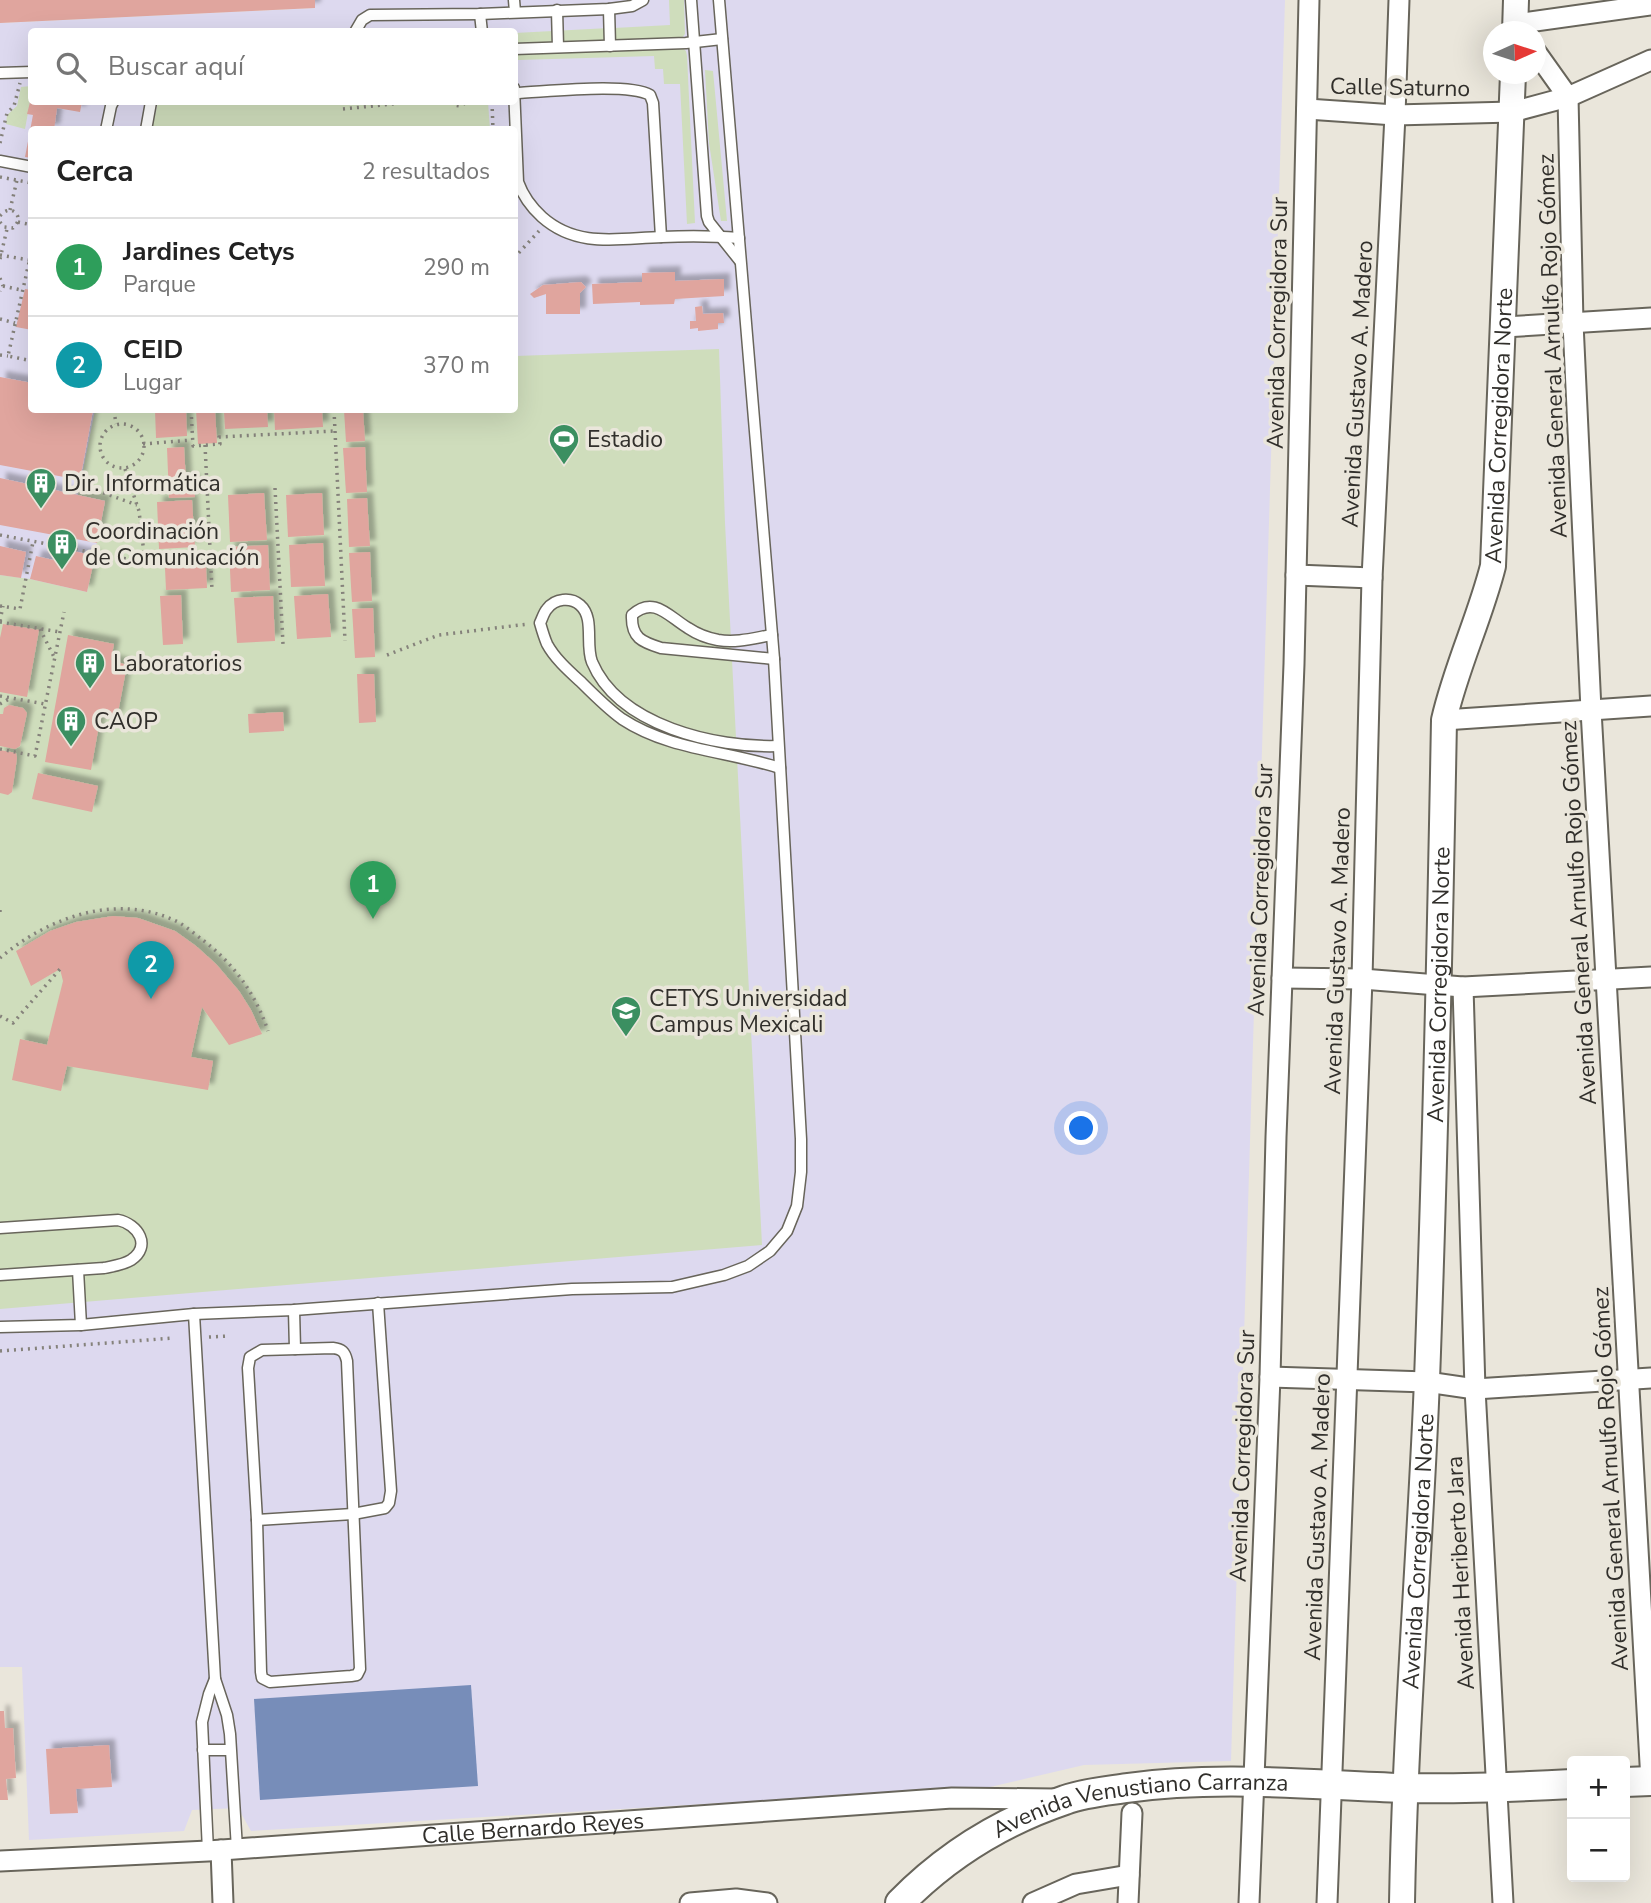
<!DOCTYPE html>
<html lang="es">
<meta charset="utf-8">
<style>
:root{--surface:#fff;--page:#f6f6f6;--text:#222;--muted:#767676;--line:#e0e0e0;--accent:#3b8f61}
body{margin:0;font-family:"Nunito Sans",sans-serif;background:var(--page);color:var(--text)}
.controls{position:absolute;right:21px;bottom:21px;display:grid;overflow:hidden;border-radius:7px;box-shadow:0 7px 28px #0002}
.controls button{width:63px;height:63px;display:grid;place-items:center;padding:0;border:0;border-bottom:2px solid var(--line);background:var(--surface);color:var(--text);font:35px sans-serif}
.compass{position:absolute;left:1483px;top:21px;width:63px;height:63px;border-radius:50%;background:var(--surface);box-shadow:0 7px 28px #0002;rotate:87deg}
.you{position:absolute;left:1082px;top:1129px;width:24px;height:24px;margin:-18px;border:5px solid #fff;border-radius:50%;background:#1a73e8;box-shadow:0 0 0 10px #1a73e833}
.badge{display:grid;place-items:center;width:46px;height:46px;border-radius:50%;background:var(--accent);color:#fff;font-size:23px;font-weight:700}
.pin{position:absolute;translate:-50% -58px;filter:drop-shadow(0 2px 4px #0008)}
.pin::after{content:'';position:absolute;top:37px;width:24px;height:21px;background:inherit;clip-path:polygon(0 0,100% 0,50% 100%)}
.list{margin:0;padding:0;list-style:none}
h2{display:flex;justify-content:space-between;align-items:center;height:91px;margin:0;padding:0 28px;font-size:30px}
h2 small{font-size:23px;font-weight:400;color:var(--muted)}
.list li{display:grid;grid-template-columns:46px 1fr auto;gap:21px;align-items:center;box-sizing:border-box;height:98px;padding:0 28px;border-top:2px solid var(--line)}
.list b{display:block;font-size:26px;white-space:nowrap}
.list p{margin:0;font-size:23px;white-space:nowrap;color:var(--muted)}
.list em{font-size:23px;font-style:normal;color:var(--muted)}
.icon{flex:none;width:38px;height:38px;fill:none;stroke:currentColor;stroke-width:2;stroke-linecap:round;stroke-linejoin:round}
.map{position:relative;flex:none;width:1651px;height:1903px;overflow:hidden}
.search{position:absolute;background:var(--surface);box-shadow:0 7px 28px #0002;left:28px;top:28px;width:490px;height:77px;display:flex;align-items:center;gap:18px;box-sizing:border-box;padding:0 24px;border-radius:7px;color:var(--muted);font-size:26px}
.panel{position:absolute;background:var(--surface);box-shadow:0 7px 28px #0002;left:28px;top:126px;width:490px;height:287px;border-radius:7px}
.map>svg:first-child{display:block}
.education{fill:#ddd9ef;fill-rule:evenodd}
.green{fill:#cfddbc}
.water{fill:#778db9}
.building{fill:#e0a59e;filter:url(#shadow)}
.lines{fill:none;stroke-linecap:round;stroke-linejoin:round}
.service-casing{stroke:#68655b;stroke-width:13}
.minor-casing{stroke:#68655b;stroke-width:23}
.tertiary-casing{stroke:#68655b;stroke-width:28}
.secondary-casing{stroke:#68655b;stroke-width:32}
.path{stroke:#85827b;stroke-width:3.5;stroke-dasharray:2 5;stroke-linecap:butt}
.service{stroke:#fff;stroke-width:10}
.minor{stroke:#fff;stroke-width:19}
.tertiary{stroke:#fff;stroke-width:24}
.secondary{stroke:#fff;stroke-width:28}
.labels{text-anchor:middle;stroke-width:7;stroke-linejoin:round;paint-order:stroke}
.street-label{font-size:23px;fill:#312f2b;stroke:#eae6db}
.poi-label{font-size:23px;fill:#312f2b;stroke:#eae6db;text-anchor:start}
</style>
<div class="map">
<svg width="1651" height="1903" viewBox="0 0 1651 1903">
<defs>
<filter id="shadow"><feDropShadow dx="6" dy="-6" stdDeviation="2" flood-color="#0004"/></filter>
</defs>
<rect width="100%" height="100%" fill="#eae6db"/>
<path class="education" d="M315 0H1285L1231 1761 1084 1765 990 1787 251 1831 238 1808 192 1810 184 1831 29 1840 22 1667H0V23L315 8ZM32 32H514V102H32ZM32 130H514V410H32Z"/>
<g class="green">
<polygon points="669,0 684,0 685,34 677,44 686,51 687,56 695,223 687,224 680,84 664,84 663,69 655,69 654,56 518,60 518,81 515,81 514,51 614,45 614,28 670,25"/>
<polygon points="609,28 610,46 515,49 515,33"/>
<polygon points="705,70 713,71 727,221 721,221 709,143"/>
<polygon points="31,86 31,96 25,129 6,124 7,115 17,106 21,87"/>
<polygon points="158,102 488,102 490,129 152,129"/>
<polygon points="719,349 725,523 762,1245 0,1309 0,575 30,579 87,592 105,501 78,495 95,410 514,410 515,356"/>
</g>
<polygon class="water" points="471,1685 478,1786 260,1800 254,1699"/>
<g class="building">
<polygon points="0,0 315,0 315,8 0,23"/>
<polygon points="30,102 82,102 80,112 57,108 54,130 32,130 32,158 25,157 33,115 27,114"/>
<polygon points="675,272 675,281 724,279 724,296 675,299 674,304 640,305 640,302 593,304 592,284 642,282 642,273"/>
<polygon points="581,282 586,287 580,293 580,314 546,314 546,294 534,298 530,294 543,285"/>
<polygon points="25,289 32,290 32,330 16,327"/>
<polygon points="702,306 703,314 723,313 724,323 718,323 718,329 698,331 698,328 690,329 690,321 696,321 695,307"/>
<polygon points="0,377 32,383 32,410 93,410 80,480 0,465"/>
<polygon points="155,410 186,410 187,436 156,438"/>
<polygon points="196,410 215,410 217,443 198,444"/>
<polygon points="267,410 268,427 225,429 224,412"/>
<polygon points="274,410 322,410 323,427 275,430"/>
<polygon points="344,410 363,410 365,441 346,442"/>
<polygon points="184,447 186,481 194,480 195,497 169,498 167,448"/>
<polygon points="365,447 367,492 346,493 343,448"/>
<polygon points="0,478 105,501 97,543 0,525"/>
<polygon points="264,493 267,540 230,542 228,495"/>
<polygon points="322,493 324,535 288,537 286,495"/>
<polygon points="367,498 370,546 349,547 347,499"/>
<polygon points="192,500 195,547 159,549 157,502"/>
<polygon points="323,543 325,586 291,587 289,545"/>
<polygon points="268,545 270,590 231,592 229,547"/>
<polygon points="0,546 26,552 21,578 0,575"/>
<polygon points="65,549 95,556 87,592 30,579 36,556 62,562"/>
<polygon points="370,552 372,601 352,602 349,553"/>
<polygon points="206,566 207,588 166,590 165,568"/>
<polygon points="328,594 331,637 297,639 294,596"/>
<polygon points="181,595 183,644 163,645 160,596"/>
<polygon points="273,596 275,641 237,643 234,598"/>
<polygon points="373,608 375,657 355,658 352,609"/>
<polygon points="3,624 39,630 27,697 0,692 0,638"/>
<polygon points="68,635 114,644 111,660 127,665 117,718 101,714 91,770 45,762"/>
<polygon points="357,674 374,674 376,722 359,723"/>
<polygon points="9,705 23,708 27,713 20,746 15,749 0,746 0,714 3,714 4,708"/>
<polygon points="283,712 284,731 249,733 248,714"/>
<polygon points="0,750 16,753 17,758 12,792 8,795 0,793"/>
<polygon points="38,773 98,786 92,812 32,799"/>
<polygon points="113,916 138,918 175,931 196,946 216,964 239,991 251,1010 262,1034 229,1045 202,1007 191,1057 213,1061 208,1090 67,1066 61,1091 12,1080 20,1039 47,1045 63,981 60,969 31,986 16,951 50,931 76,922"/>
<polygon points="0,1711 4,1711 5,1728 13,1728 16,1778 6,1779 8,1800 0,1800"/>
<polygon points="109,1745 112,1787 76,1789 78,1813 50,1814 46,1749"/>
</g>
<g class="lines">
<g class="service-casing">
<g id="service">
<polyline points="514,0 515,12"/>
<polyline points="691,0 707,216 709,222 740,261"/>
<polyline points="609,9 610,46"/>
<polyline points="557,10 558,47"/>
<polyline points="480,14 482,32"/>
<polyline points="355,32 362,20 370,15 480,14 609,9 632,6 643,0"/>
<polyline points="514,49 686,43 722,39"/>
<polyline points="0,73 32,72"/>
<path d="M514 88 518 182C523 196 531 207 542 217 578 249 620 238 662 237 688 236 713 236 739 238"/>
<path d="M515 93C544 92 628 82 650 95L653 103 661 237"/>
<polyline points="106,130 111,106 113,102"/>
<polyline points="146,130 151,102"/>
<polyline points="0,161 32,167"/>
<path d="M772 635C754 638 737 643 718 640 707 638 697 634 688 628 669 617 654 595 632 615 631 638 642 642 661 648L774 659"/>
<path d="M778 746C716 748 619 726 592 662 585 644 595 618 580 605 571 597 555 598 547 609 544 612 542 619 540 623 542 630 544 637 547 644 555 659 570 672 582 683 595 696 608 709 622 719 669 750 727 751 780 768"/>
<path d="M0 1228 118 1220C138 1224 152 1246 131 1260 123 1265 113 1266 104 1268L0 1275"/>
<polyline points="78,1270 81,1325"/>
<polyline points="294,1310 295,1349"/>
<polyline points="194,1314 215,1679 227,1715 230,1734 237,1849"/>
<polyline points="0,1327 81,1325 194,1314 294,1310 572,1289 672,1287 724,1275 748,1266 770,1251 787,1231 797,1206 801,1172 801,1139 774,659 719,0"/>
<path d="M333 1348C342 1349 345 1352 347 1361L360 1669 357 1675 351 1676 270 1682 262 1678 261 1672 257 1520 248 1368 250 1357 262 1350Z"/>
<polyline points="257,1520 353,1514 385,1508 389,1503 391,1491 378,1303"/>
<polyline points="203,1750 230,1750"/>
<polyline points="208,1851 202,1722 209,1694 215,1679"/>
</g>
</g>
<g class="minor-casing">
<g id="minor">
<polyline points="1520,32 1515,24 1651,5"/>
<polyline points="1536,52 1568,97 1573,323 1591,710 1651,1781"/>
<polyline points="1307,109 1395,115 1512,112 1568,97 1651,60"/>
<polyline points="1504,327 1651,318"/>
<polyline points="1296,575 1372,578"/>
<polyline points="1444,720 1651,706"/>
<polyline points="1282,978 1362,979 1463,987 1651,977"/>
<polyline points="1463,987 1475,1389 1503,1903"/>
<polyline points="1270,1377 1427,1382 1475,1389 1651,1378"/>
<polyline points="221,1850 223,1903"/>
<path id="s1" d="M0 1861 208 1851 952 1798 1055 1799"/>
<polyline points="690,1903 736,1899 767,1903"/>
<polyline points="1033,1903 1076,1884 1129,1875"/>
<polyline points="1128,1903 1132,1813"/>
<polyline points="1249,1903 1270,1377 1276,1137 1294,664 1309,0"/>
<polyline points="1327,1903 1362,979 1372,578 1395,115 1399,0"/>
</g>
</g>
<g class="tertiary-casing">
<g id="tertiary">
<polyline points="1515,32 1516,0"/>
<path id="s2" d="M1402 1903C1405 1728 1420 1554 1427 1380 1435 1160 1440 940 1444 720 1456 667 1480 618 1493 566L1513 74"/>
</g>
</g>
<g class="secondary-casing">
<g id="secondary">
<polyline points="1625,1782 1651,1781"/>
<path id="s3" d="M900 1903C946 1856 1003 1821 1065 1800 1084 1793 1107 1791 1127 1788 1219 1775 1311 1785 1403 1788 1459 1789 1516 1787 1572 1784"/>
</g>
</g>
<g class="path">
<polyline points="451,102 454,105 460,106 467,102"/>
<polyline points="492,102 493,130"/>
<polyline points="343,109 412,102"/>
<polyline points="0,143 7,113 14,106 20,83"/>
<polyline points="0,177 32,183"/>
<polyline points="10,210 17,180"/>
<path d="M0 216C11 202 26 217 13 228L4 227 0 222"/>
<polyline points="18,222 32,225"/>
<polyline points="32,249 8,356 32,361"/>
<polyline points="0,255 29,260"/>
<polyline points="514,258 539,231"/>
<polyline points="0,259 7,229"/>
<polyline points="0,278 3,286 0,291"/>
<polyline points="3,286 21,290"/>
<polyline points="0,319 15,323"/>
<polyline points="0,355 8,356"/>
<polyline points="114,410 116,424"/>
<polyline points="191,410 193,446 220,444 219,437 335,431"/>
<polyline points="334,410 345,641"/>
<circle cx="122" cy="446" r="22"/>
<polyline points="143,444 192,440"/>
<polyline points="205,445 212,590"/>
<polyline points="125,469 139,511 145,562"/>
<polyline points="90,488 137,505"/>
<polyline points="275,488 283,644"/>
<polyline points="0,535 153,564 210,560"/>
<polyline points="0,606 20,609 33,542"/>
<polyline points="0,621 3,606"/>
<polyline points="0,622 60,632"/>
<polyline points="40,629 54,657"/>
<polyline points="387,655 439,635 528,624"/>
<polyline points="0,696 45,704"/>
<polyline points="0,704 9,699"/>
<polyline points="0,749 35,756 64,612"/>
<polyline points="0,910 0,916"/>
<path d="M0 958C48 917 118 892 178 922 187 927 196 935 204 941 235 965 256 995 268 1031"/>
<polyline points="0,1016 13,1023 60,969"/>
<polyline points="209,1337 229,1336"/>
<polyline points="0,1351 174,1338"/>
</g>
<use href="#service" class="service"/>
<use href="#minor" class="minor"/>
<use href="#tertiary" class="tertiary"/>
<use href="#secondary" class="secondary"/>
</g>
<defs>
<g id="stadium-pin" transform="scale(1.575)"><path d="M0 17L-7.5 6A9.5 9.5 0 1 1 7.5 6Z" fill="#3b8f61" stroke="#eae6db"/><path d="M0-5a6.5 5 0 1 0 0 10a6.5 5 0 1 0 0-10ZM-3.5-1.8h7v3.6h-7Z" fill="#fff"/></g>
<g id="building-pin" transform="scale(1.575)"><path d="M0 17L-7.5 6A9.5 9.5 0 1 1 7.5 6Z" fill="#3b8f61" stroke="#eae6db"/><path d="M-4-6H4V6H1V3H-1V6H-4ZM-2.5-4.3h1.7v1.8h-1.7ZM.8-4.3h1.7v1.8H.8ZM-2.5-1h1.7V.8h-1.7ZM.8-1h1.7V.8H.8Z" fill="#fff"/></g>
<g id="university-pin" transform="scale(1.575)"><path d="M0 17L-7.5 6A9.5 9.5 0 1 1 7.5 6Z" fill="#3b8f61" stroke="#eae6db"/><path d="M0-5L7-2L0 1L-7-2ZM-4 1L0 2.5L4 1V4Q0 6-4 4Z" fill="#fff"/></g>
</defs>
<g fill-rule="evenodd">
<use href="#stadium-pin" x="564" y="439"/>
<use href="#building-pin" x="41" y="483"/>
<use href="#building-pin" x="62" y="544"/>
<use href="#building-pin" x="90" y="663"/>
<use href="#building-pin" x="71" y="721"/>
<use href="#university-pin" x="626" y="1011"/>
</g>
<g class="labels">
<g class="street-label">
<text transform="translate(1400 87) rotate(1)" y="8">Calle Saturno</text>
<text transform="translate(1277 323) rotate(-89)" y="8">Avenida Corregidora Sur</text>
<text transform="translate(1552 346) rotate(-92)" y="8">Avenida General Arnulfo Rojo Gómez</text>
<text transform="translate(1357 384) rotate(-87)" y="8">Avenida Gustavo A. Madero</text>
<text dy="8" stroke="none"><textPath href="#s2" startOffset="1486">Avenida Corregidora Norte</textPath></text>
<text transform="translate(1260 890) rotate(-88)" y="8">Avenida Corregidora Sur</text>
<text transform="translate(1578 913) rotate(-93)" y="8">Avenida General Arnulfo Rojo Gómez</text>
<text transform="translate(1337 951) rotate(-88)" y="8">Avenida Gustavo A. Madero</text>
<text dy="8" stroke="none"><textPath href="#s2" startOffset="919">Avenida Corregidora Norte</textPath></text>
<text transform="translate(1242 1456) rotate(-88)" y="8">Avenida Corregidora Sur</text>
<text transform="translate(1610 1479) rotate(-93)" y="8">Avenida General Arnulfo Rojo Gómez</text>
<text transform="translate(1317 1517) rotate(-88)" y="8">Avenida Gustavo A. Madero</text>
<text dy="8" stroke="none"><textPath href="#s2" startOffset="352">Avenida Corregidora Norte</textPath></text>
<text transform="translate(1460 1573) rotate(-93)" y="8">Avenida Heriberto Jara</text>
<text dy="8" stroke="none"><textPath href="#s3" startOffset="270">Avenida Venustiano Carranza</textPath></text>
<text dy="8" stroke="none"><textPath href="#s1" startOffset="534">Calle Bernardo Reyes</textPath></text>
</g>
<g class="poi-label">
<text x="587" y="447">Estadio</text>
<text x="64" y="491">Dir. Informática</text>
<text x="85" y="539">Coordinación<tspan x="85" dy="26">de Comunicación</tspan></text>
<text x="113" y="671">Laboratorios</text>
<text x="94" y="729">CAOP</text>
<text x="649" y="1006">CETYS Universidad<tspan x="649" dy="26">Campus Mexicali</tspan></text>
</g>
</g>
</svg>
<div class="controls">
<button>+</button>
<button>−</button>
</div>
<svg class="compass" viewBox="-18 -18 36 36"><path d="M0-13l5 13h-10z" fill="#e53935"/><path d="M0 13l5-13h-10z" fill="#767676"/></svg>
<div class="you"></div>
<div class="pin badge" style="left:373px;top:919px;background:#2e9e5b">1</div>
<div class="pin badge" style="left:151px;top:999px;background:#0f9aa8">2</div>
<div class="search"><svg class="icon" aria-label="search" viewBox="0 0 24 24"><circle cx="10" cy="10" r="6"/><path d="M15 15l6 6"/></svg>Buscar aquí</div>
<section class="panel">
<h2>Cerca<small>2 resultados</small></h2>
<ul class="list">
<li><span class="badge" style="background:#2e9e5b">1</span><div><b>Jardines Cetys</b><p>Parque</p></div><em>290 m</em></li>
<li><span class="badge" style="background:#0f9aa8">2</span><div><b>CEID</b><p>Lugar</p></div><em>370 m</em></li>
</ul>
</section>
</div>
